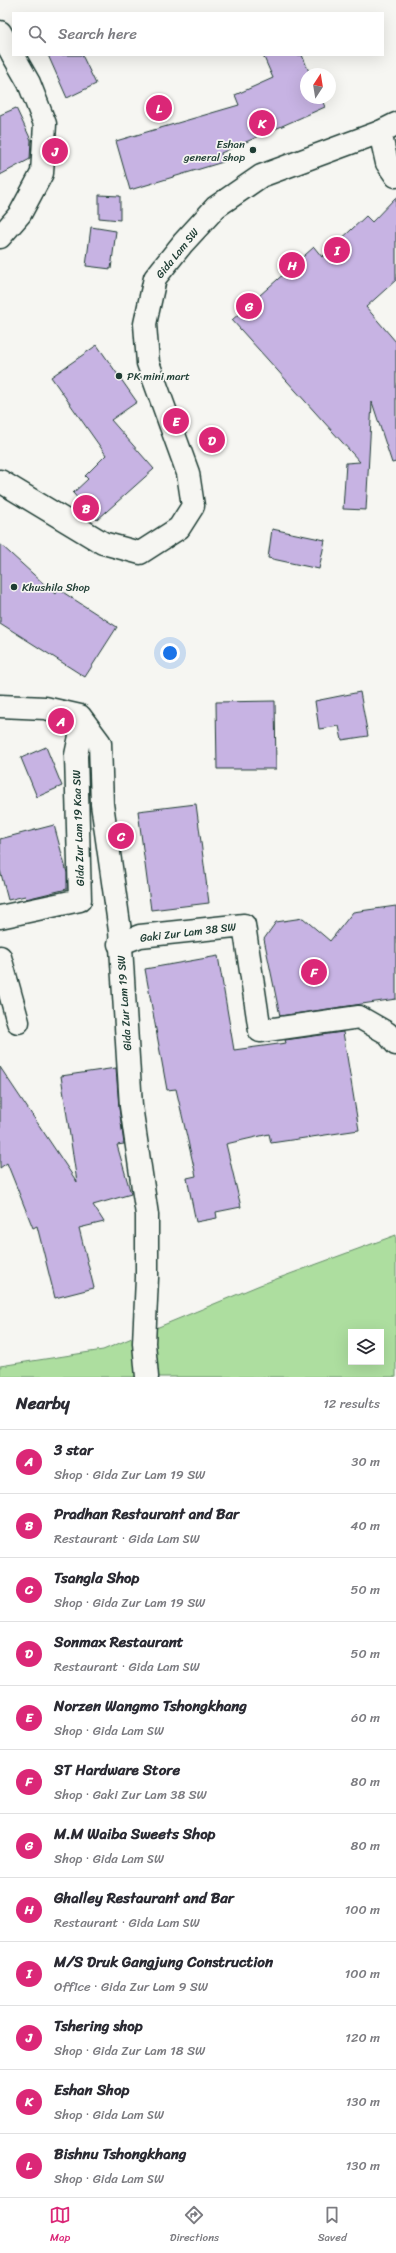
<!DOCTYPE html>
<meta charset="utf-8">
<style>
:root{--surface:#fff;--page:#f2f2f3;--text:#2b2b33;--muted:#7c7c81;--line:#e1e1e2;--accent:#db2777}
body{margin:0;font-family:Sriracha,sans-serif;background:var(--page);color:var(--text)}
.controls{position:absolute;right:12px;bottom:12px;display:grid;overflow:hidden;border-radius:0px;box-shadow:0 4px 16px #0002}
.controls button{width:36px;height:36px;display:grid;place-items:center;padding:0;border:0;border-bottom:1px solid var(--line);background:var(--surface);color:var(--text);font:20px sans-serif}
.compass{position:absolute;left:300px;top:68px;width:36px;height:36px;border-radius:50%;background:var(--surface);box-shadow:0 4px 16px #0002;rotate:12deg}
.you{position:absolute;left:170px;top:653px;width:14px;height:14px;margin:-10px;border:3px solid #fff;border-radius:50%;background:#1a73e8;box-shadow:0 0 0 6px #1a73e833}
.badge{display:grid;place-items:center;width:26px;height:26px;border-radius:50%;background:var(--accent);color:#fff;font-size:13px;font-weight:700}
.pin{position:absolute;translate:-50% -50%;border:2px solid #fff;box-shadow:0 1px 4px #0006}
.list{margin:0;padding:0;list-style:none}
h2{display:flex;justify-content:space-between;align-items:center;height:52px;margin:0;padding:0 16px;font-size:17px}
h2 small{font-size:13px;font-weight:400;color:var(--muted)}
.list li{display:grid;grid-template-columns:26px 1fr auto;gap:12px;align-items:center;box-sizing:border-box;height:64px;padding:0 16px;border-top:1px solid var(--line)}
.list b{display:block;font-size:15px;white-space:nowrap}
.list p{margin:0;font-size:13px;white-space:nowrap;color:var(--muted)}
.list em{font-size:13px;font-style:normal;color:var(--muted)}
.icon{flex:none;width:22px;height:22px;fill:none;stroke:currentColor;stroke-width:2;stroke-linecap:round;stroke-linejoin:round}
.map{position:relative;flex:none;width:396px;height:1377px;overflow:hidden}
.search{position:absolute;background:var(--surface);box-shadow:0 4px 16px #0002;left:12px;right:12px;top:12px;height:44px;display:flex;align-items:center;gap:10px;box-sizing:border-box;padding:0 14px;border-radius:0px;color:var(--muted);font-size:15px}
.sheet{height:820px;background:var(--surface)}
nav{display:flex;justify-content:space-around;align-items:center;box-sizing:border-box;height:56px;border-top:1px solid var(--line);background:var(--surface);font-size:11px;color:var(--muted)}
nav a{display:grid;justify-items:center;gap:2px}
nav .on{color:var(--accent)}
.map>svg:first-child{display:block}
.green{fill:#adde9f;stroke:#668e6a;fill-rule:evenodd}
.building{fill:#c7b3e3;stroke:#1f3d34}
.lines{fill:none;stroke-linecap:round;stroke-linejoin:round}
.minor-casing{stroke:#1f3d34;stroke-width:25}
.minor{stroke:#f6f6f2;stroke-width:22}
.poi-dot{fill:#1f3d34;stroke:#f6f6f2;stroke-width:1.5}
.labels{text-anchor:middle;stroke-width:3.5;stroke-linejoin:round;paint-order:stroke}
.poi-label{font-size:11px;fill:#1f3d34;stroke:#f6f6f2;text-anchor:start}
.street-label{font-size:11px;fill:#1f3d34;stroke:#f6f6f2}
</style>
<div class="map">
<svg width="396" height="1377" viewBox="0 0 396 1377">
<rect width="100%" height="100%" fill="#f6f6f2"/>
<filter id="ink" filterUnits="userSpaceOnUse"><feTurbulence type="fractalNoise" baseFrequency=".025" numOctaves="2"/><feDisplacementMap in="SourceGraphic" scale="8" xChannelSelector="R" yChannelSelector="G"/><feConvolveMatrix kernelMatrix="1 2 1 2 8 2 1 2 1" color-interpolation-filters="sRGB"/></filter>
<g filter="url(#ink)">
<path class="green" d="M396 1235V1377H0V1366L103 1350 260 1285ZM351 1332H381V1362H351Z"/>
<g class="building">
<polygon points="48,55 82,55 96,84 67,98"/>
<polygon points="263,55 302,55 310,74 306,74 306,98 321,98 325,107 221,153 223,162 130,190 116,141 239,105 235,95 273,78"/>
<polygon points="16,108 31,140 30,159 0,175 0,115"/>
<polygon points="99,195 120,196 120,220 99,218"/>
<polygon points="396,197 396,280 366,307 396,342 396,462 392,463 372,402 366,510 343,509 346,463 360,462 232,320 314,247 322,257 366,216 372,222"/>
<polygon points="91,227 116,231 111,269 86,266"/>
<polygon points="97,345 137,402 111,420 154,469 97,520 73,493 88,479 85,476 106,455 51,377"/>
<polygon points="272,529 325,540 319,569 268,558"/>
<polygon points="0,544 55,594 58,589 117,627 85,677 0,623"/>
<polygon points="360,692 368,736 342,740 339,726 319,729 315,701"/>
<polygon points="275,701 276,769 217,769 216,702"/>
<polygon points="46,747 62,786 37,797 21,758"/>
<polygon points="196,804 209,903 151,910 138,811"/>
<polygon points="54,825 67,873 67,889 26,899 25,896 8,900 0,870 0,839"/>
<polygon points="396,906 396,999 280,1016 264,939 276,922 303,918 330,941 353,912"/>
<polygon points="218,956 234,1050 286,1043 285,1040 343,1032 359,1130 271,1143 269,1134 226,1144 241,1207 216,1212 217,1218 196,1222 187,1178 196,1176 176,1089 167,1090 145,969"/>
<polygon points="0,1067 77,1182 61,1076 116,1068 119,1108 124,1144 117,1145 131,1194 93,1205 104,1222 79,1228 94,1288 55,1298 37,1226 33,1228 7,1163 0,1168"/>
</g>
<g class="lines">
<g class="minor-casing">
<g id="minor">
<polyline points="0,32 13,55"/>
<polyline points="380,132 387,163 396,176"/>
<polyline points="0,237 20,214 42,173 45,124 29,83 13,55"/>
<polyline points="0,481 103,543 140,553 179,528 193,506 188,473 148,363 145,324 155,278 183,243 216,207 261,176 380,132 396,124"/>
<polyline points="0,706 45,708 80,716 100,743 102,804 120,931 131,1106 147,1215 147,1278 144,1343 147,1377"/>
<polyline points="0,917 80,900 76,755 83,722"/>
<polyline points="119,944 140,936 244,925 260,1031 359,1017 387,1033 396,1044"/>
<polyline points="0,957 18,1022"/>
</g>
</g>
<use href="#minor" class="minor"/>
</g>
</g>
<g class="poi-dot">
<circle cx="253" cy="150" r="4"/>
<circle cx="119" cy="376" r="4"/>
<circle cx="14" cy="587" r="4"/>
</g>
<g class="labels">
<g class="poi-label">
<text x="245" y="148" text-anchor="end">Eshan<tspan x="245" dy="13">general shop</tspan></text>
<text x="127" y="380">PK mini mart</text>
<text x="22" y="591">Khushila Shop</text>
</g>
<g class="street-label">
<text transform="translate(177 253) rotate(-51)" y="4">Gida Lam SW</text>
<text transform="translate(78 828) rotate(-92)" y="4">Gida Zur Lam 19 Kaa SW</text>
<text transform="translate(188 932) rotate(-7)" y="4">Gaki Zur Lam 38 SW</text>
<text transform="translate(124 1003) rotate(-94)" y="4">Gida Zur Lam 19 SW</text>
</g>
</g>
</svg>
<div class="controls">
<button><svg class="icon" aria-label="layers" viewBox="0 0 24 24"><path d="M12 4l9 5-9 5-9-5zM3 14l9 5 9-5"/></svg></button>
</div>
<svg class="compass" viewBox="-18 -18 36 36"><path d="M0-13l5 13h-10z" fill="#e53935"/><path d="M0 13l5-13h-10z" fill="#7c7c81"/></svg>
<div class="you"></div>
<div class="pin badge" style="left:61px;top:721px">A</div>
<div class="pin badge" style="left:86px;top:508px">B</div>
<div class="pin badge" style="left:121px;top:836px">C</div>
<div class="pin badge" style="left:212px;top:440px">D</div>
<div class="pin badge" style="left:176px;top:421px">E</div>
<div class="pin badge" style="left:314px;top:972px">F</div>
<div class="pin badge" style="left:249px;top:306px">G</div>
<div class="pin badge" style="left:292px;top:265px">H</div>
<div class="pin badge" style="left:337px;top:250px">I</div>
<div class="pin badge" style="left:55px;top:151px">J</div>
<div class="pin badge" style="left:262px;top:123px">K</div>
<div class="pin badge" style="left:159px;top:108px">L</div>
<div class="search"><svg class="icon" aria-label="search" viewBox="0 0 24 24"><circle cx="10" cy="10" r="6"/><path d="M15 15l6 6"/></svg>Search here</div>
</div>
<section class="sheet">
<h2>Nearby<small>12 results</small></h2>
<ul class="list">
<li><span class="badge">A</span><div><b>3 star</b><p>Shop · Gida Zur Lam 19 SW</p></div><em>30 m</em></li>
<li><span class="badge">B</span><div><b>Pradhan Restaurant and Bar</b><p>Restaurant · Gida Lam SW</p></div><em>40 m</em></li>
<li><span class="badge">C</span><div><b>Tsangla Shop</b><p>Shop · Gida Zur Lam 19 SW</p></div><em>50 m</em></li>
<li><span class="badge">D</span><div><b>Sonmax Restaurant</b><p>Restaurant · Gida Lam SW</p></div><em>50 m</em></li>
<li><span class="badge">E</span><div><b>Norzen Wangmo Tshongkhang</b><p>Shop · Gida Lam SW</p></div><em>60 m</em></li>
<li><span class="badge">F</span><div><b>ST Hardware Store</b><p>Shop · Gaki Zur Lam 38 SW</p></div><em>80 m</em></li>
<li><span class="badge">G</span><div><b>M.M Waiba Sweets Shop</b><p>Shop · Gida Lam SW</p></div><em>80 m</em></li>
<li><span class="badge">H</span><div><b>Ghalley Restaurant and Bar</b><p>Restaurant · Gida Lam SW</p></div><em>100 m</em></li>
<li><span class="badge">I</span><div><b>M/S Druk Gangjung Construction</b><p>Office · Gida Zur Lam 9 SW</p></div><em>100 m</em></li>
<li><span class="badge">J</span><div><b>Tshering shop</b><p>Shop · Gida Zur Lam 18 SW</p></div><em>120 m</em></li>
<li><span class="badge">K</span><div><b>Eshan Shop</b><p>Shop · Gida Lam SW</p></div><em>130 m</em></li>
<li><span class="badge">L</span><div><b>Bishnu Tshongkhang</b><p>Shop · Gida Lam SW</p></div><em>130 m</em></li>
</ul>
</section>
<nav>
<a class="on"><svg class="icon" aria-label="map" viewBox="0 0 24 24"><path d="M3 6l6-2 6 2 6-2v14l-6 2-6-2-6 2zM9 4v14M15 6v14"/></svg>Map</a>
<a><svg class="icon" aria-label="directions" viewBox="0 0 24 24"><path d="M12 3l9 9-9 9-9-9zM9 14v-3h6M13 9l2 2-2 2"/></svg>Directions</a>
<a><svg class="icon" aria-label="saved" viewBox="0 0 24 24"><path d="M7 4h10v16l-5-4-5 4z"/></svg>Saved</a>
</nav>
